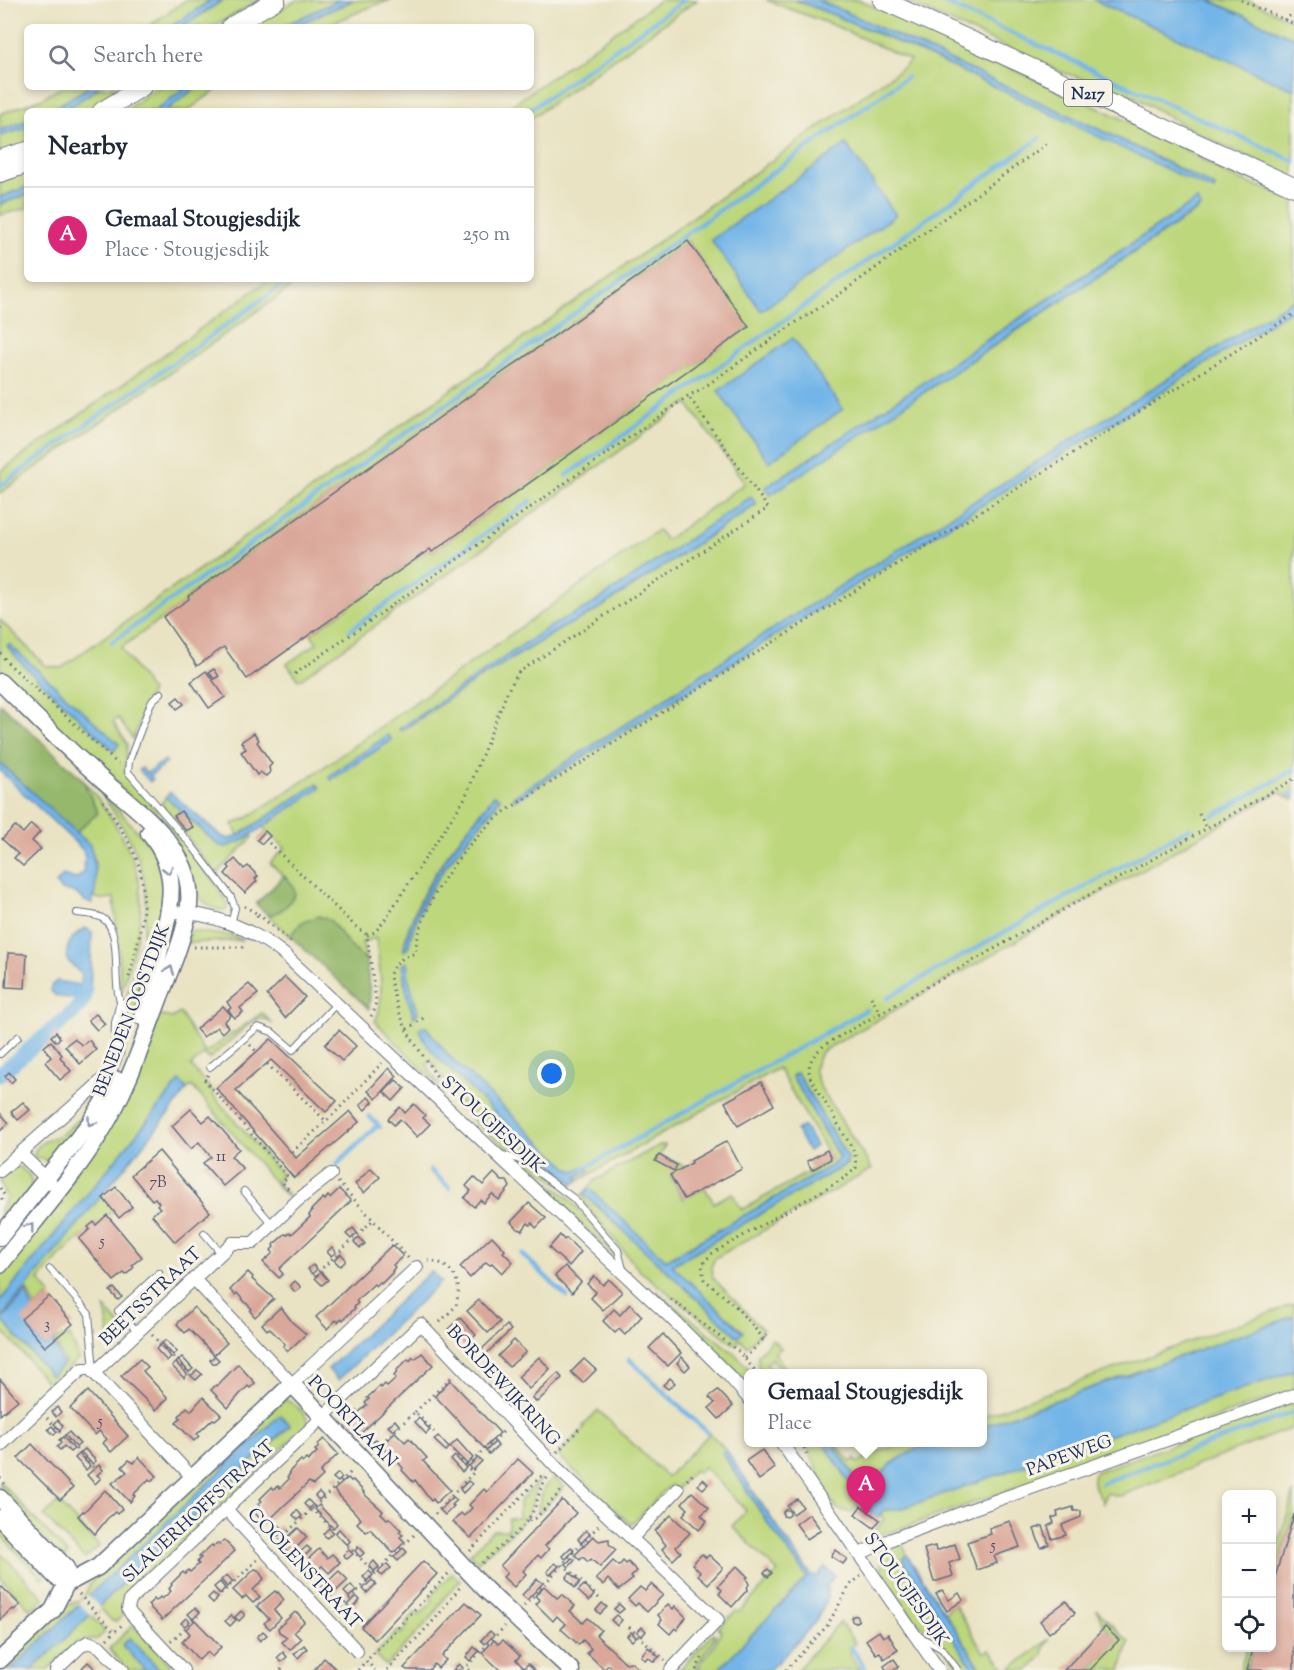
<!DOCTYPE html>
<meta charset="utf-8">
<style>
:root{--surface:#fff;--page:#f2f2f3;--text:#1f2937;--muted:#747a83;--line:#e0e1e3;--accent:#db2777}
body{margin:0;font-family:"Sorts Mill Goudy",serif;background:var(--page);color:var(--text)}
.controls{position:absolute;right:18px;bottom:18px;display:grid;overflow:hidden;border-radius:9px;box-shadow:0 3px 9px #0003}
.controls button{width:54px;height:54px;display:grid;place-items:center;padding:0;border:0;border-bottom:2px solid var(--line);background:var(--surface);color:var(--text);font:30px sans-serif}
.you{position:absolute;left:552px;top:1074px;width:21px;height:21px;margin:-15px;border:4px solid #fff;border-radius:50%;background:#1a73e8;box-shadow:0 0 0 9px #1a73e833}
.badge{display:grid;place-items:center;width:39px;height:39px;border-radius:50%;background:var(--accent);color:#fff;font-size:20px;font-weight:700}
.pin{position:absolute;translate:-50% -50px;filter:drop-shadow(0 2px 3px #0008)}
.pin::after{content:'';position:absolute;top:32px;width:21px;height:18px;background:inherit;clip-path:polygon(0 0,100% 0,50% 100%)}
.popup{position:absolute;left:744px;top:1369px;width:243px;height:78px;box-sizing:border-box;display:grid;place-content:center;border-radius:9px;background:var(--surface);filter:drop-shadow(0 2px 4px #0005);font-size:20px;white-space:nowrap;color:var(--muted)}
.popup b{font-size:22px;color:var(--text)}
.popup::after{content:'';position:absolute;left:50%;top:100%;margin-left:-12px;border:12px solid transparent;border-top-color:var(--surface)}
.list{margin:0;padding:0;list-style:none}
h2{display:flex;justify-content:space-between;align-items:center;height:78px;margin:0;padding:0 24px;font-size:26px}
h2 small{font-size:20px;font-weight:400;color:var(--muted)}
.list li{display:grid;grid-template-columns:39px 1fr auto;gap:18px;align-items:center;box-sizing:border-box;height:96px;padding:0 24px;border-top:2px solid var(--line)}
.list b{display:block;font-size:22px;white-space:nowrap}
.list p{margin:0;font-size:20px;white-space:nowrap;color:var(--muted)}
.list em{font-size:20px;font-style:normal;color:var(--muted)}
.icon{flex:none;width:33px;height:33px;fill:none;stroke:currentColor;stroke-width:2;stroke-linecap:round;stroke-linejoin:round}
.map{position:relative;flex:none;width:1294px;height:1670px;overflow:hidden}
.search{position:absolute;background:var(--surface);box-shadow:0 3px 9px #0003;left:24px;top:24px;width:510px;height:66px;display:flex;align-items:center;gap:15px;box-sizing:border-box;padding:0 21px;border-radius:9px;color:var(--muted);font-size:22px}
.panel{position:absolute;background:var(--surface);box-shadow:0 3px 9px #0003;left:24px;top:108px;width:510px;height:174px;border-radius:9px}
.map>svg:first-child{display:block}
.green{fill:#bdd77c;stroke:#6c836d;stroke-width:1.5;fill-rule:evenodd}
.forest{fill:#96b86c;stroke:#587465;stroke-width:1.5}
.water{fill:#73b5e8;stroke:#4772a3;stroke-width:1.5}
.pier{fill:#e9e3c3}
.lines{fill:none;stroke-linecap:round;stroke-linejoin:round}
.stream{stroke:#73b5e8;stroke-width:4.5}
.canal{stroke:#73b5e8;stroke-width:15}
.building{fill:#daa89a}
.lane-casing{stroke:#636e81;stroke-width:8}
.street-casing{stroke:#636e81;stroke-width:14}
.secondary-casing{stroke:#636e81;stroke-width:19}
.primary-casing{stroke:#636e81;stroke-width:20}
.path{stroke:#636e81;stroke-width:3;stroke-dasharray:1.5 4.5;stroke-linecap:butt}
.lane{stroke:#fff;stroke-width:6}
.street{stroke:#fff;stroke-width:12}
.secondary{stroke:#fff;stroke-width:16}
.primary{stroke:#fff;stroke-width:18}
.oneway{stroke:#8d97ae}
.labels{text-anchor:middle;stroke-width:6;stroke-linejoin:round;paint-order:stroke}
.number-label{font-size:15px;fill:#4b4d6d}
.shield{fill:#f7f3e8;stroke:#5d6a87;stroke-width:1.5}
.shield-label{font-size:16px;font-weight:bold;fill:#1b2f5e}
.street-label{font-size:18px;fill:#1b2f5e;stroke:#f7f3e8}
</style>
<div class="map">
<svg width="1294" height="1670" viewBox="0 0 1294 1670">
<rect width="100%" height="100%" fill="#f7f3e8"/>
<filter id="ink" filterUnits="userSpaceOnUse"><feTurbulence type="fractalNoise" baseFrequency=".0167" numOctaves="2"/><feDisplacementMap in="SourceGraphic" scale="12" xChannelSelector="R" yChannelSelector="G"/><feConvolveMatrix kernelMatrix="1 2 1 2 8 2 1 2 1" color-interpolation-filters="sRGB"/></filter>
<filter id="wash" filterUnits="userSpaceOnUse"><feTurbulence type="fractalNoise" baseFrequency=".008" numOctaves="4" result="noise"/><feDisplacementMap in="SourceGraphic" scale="24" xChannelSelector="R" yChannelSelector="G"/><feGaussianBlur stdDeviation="1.35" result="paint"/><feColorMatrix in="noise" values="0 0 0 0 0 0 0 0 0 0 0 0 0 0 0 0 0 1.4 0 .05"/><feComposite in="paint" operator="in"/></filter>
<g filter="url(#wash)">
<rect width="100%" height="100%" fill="#e9e3c3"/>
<g class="green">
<polygon points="186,0 211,0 170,27 148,27"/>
<polygon points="223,0 260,0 212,27 182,27"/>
<polygon points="297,0 339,0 281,27 245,27"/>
<polygon points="354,0 391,0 375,5 323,27 292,27"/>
<polygon points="660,0 697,0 531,118 531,111 504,111"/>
<path d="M766 0H795L834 15 933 58 1214 190 1190 174 1109 134 817 0H859L1167 139 1229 176 1294 199V299L736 652 564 764 515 800 1294 308V800L1278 792 821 1052 814 1069 819 1085 872 1169 715 1258 711 1267 713 1278 763 1330 747 1346 740 1340 734 1344 639 1270 586 1205 582 1195 594 1181 660 1145H665L660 1156 686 1167 670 1176 683 1199 705 1188 714 1203 732 1193 742 1210 831 1159 778 1068 573 1184 569 1185 557 1182 485 1132 468 1115 431 1061 426 1064 441 1088 375 1021C387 999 378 962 376 938L362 942 366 960 350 946 331 921 294 931 290 936 268 915C281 913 289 906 295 893L288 880 270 863 285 848 263 827 319 788 317 784 238 836 233 824 247 818 314 774 658 530 666 540 745 483 687 403 299 680 287 664 317 643 311 634 430 549 432 552 748 327 688 241 188 596 189 599 121 648 151 691 133 739 118 718 113 722 127 744 125 773 130 781C165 820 201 858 228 904L226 910C216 912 208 905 201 899L165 830 0 672V620L46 666 61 668 906 65 910 60 835 26ZM1192 203 1201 208 770 495 765 488ZM751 497 756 505 594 612 562 628 475 681 401 731 546 629 591 605ZM8 644 118 744 114 751 27 669ZM494 795 500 798C489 815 477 827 465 842 439 873 416 909 408 948L403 951C410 906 440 862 468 828 477 817 486 807 494 795ZM407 962 409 980 418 1013 414 1017 404 982ZM425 1026 450 1057 569 1169 575 1171 587 1165 572 1181 536 1151 442 1062 430 1049ZM797 1073 847 1157V1164L671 1265 743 1331 738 1337 584 1194 589 1189 666 1260 834 1164 839 1157 792 1076Z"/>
<polygon points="902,0 1094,0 1294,90 1294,178 1197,133 1135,97 1104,85 1061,72"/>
<polygon points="1209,0 1248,0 1294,21 1294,38"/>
<polygon points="62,87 89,87 49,111 27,111 27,121 0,130 0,114 43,98"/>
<polygon points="100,87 127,87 94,111 64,111"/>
<polygon points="157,87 186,87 155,111 125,111"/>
<polygon points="197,87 220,87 187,111 165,111"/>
<polygon points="27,128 27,146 0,153 0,136"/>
<polygon points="27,169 27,187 0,197 0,178"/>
<polygon points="27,195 27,208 0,215 0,204"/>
<polygon points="270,279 303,279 0,493 0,472"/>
<path d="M82 779C111 813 142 859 141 905 140 934 130 963 122 990H120V969L114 898 100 899 94 897C95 866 101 855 76 832L98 813Z"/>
<path d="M95 784 154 850 166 889 157 938 143 935C155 868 130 837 95 784Z"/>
<polygon points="166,797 218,845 242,841 252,835 253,837 216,874 161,804"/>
<polygon points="191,931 232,936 243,940 187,943"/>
<polygon points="144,941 154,945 126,1047 122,1058 121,1018 141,943"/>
<polygon points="180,1013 205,1053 262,1013 273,1024 265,1019 258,1019 248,1025 209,1059 204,1054 191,1066 214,1093 213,1095 282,1175 276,1181 288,1195 287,1197 192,1086 187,1089 180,1081 0,1301 0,1272 65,1191 157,1015 172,1018"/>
<path d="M96 1094H105L50 1161 36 1158 34 1154C39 1139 53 1140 63 1133 69 1128 91 1109 93 1103 94 1100 95 1097 96 1094Z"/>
<polygon points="519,1161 568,1197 617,1254 614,1255 517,1163"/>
<polygon points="20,1167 30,1176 32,1186 27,1195 0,1221 0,1208 6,1199 0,1180 13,1168"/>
<polygon points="102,1195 114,1210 96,1225 89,1227 90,1229 61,1255 39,1280 51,1294 35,1308 27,1290 2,1320 51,1375 65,1363 54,1339 70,1336 79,1358 50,1386 4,1332 0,1335 0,1319"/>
<polygon points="656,1291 736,1355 753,1373 749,1374 749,1387 715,1350 655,1293"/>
<polygon points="1294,1304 1294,1316 983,1426 983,1416"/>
<polygon points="105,1308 125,1331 111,1344"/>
<polygon points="772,1339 781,1348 775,1353 789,1373 785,1373 771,1358 766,1364 775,1373 763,1373 758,1365 758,1355"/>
<polygon points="1294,1371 1294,1390 893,1531 883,1534 875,1531 884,1519 880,1515 884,1510 900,1509"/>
<path d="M284 1399C297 1406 303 1409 309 1423L129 1592 126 1598 125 1613 117 1621H112L101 1609 92 1617 104 1630V1633L97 1639 76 1643 47 1670H32L290 1426 281 1415 10 1670H0L67 1605C82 1601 85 1598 90 1583Z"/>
<path d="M1294 1402V1427L1120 1496 1106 1493 1103 1503C1100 1491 1088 1486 1095 1472Z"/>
<polygon points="598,1410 667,1477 710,1433 726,1450 723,1453 725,1457 767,1522 807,1577 718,1670 697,1670 712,1648 721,1631 718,1628 736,1611 739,1612 778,1572 732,1526 745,1512 745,1509 704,1467 698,1473 694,1470 676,1490 671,1485 666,1489 631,1525 558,1455 584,1428 583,1426"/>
<path d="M806 1443H824L850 1484 857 1480 833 1443H836L850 1462 855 1459 858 1463C883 1445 905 1443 935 1443L892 1463 873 1486 874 1503 870 1508 861 1501 852 1513 837 1509 827 1494Z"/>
<polygon points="554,1477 564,1487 538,1514 537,1510 544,1488"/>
<path d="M540 1479C534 1490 533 1504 527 1515 514 1535 493 1545 478 1562L470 1554 493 1530H508V1519L519 1518V1502Z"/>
<polygon points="0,1482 68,1554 63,1559 0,1492"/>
<polygon points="1294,1492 1294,1512 1272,1586 1272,1566"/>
<polygon points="58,1502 99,1546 85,1559 44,1516"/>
<polygon points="0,1524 47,1574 42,1579 0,1534"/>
<polygon points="902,1543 907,1555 902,1559 974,1670 962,1670 943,1646 913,1618 883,1575 881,1563 883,1554"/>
<polygon points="2,1554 44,1598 31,1610 0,1577 0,1556"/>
<polygon points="452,1573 460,1581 444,1598 433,1616 386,1666 375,1655 398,1631 401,1634 408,1626 406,1623 415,1613 419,1616 433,1601 430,1597"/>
<polygon points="955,1605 984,1653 990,1650 1007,1670 982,1670 945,1613"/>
<polygon points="1096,1609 1129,1642 1121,1670 1090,1670 1118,1640 1105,1627"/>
<polygon points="840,1622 855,1643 849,1649 852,1658 861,1670 797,1670"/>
<polygon points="133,1625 175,1670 160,1670 130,1638 123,1646 145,1670 128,1670 109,1649"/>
<path d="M713 1634 716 1635C709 1648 701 1658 694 1670H679Z"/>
<polygon points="1049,1639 1044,1647 1043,1655 1029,1670 1009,1670"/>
<polygon points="1247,1648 1253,1648 1246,1670 1240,1670"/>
</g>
<g class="forest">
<polygon points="0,703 82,779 98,813 76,832 0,763"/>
<path d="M284 876 293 885 295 893C289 906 281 913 268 915L256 904Z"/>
<polygon points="319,916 331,921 350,946 366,960 370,994 369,1009 290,936 301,923"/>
</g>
<g class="water">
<polygon points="211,0 223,0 182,27 170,27"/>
<polygon points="339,0 354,0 292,27 281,27"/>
<path d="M795 0H817L846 12 1109 134 1215 187 1214 191C1074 128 939 54 795 0Z"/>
<polygon points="1094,0 1209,0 1294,38 1294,90"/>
<polygon points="89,87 100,87 64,111 49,111"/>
<polygon points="186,87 197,87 165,111 155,111"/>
<polygon points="27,121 27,128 0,136 0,130"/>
<polygon points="846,144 896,215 761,311 711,240"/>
<polygon points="27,187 27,195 0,204 0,197"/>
<polygon points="1197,200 1201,207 770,495 765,488"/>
<polygon points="1294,299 1294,308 515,800 513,797 736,652"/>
<polygon points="793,338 843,409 769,462 718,391"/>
<polygon points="751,497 757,504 594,612 562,628 475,681 401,731 399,729 546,629 591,605"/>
<polygon points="9,644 119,744 114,751 27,669 7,646"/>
<polygon points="388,735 392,740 331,780 329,776"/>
<polygon points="165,760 167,763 150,776 153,779 150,782 139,770 142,768 147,773"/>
<path d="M0 763 90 845C95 861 99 888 92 903L86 902C77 893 74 891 61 890L56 884 63 875 76 879 83 873 85 858 83 850 0 771Z"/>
<polygon points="317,784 320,788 242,841 226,847 218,845 166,797 170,792 220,835 228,839 238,836"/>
<path d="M494 795 500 798C490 815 477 827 465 842 439 872 416 909 408 948L403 951C412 910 434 873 460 839 471 824 484 811 494 795Z"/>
<path d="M86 928 92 932 90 997 88 1003 80 1010 74 999 56 996 50 990 52 985 57 981 79 985 81 982V974L67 960C65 944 73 935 86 928Z"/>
<polygon points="407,962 409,980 418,1013 414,1017 408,999 402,965"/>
<polygon points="425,1026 450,1057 569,1169 575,1171 587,1165 590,1170 578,1176 578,1181 573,1183 515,1132 436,1056 425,1042 419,1029"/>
<polygon points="797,1073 847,1157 847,1164 672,1265 743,1332 738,1337 584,1194 589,1188 666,1260 834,1164 839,1157 792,1076"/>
<polygon points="180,1081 187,1089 175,1106 0,1319 0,1301"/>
<polygon points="804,1126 816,1146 808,1151 796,1130"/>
<polygon points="431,1271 441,1282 338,1380 328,1369"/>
<polygon points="26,1292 33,1310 22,1319 45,1347 53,1341 63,1365 51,1376 2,1320"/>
<path d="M1294 1316V1371L900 1509 884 1510 877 1518 868 1511C878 1497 869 1495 874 1485 882 1466 916 1446 935 1443 950 1440 968 1443 983 1442V1426Z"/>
<polygon points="280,1415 290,1425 32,1670 10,1670"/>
<polygon points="824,1443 833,1443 857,1480 850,1484"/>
<path d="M726 1450 773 1521 811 1575 816 1577 825 1567 835 1575 827 1586C836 1609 785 1654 769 1670H718L807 1577 767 1522 724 1455 723 1453Z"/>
<polygon points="907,1555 982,1670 974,1670 902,1559"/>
<polygon points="130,1638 160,1670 145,1670 122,1645"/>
</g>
<polygon class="pier" points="87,1594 101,1609 92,1617 78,1602"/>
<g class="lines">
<g class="stream">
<polyline points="938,0 1294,161"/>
<polyline points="528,111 684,0"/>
<polyline points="566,476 1040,138"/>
<polyline points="0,486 291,279"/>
<polyline points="350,630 531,501"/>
<polyline points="112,642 907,77"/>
<polyline points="1289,793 1294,795"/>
<polyline points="1213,816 1294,770"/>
<polyline points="887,998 1190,828"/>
<polyline points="369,1116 380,1127"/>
<polyline points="337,1164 378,1125"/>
<polyline points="585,1168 866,1010"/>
<polyline points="430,1170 450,1188"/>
<polyline points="522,1254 567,1297"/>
<polyline points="629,1359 708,1433"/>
<polyline points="1102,1483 1294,1412"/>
<polyline points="851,1647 866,1670"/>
</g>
<polyline class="canal" points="0,1074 76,1010 84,999 85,989"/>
</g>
<g id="blocks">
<g class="building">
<polygon points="688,241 749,327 432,552 430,549 247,679 224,647 197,666 163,617 189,599 188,596"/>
<polygon points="214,669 219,676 214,679 209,672"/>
<polygon points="206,671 225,697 209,708 191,682"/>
<polygon points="178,697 184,704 177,709 172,702"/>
<polygon points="254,733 259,740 257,742 272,764 269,767 270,772 266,776 260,772 257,775 241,752 246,749 241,742"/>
<polygon points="181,811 193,827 186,831 174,816"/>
<polygon points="31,824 40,832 32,841 41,849 23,866 14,858 18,854 2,839 15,826 23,833"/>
<polygon points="265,831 270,836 262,844 257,840"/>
<polygon points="235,859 244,869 248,866 258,876 255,879 257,881 245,893 225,874 230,868 228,866"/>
<polygon points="8,953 27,954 25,988 6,987"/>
<polygon points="285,977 305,997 285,1018 267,995"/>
<polygon points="249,984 258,994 240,1008 243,1012 235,1018 228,1010 231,1008 227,1002"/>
<polygon points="223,1006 231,1015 224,1022 228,1027 222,1033 217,1027 203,1037 196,1029"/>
<polygon points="96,1014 105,1024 97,1030 88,1020"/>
<polygon points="339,1030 356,1046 342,1061 325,1045"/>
<polygon points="56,1032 60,1038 56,1042 51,1036"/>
<polygon points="74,1039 82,1045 89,1040 96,1050 80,1064 65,1046"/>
<polygon points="271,1039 337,1101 326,1112 271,1060 236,1090 296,1158 350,1111 359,1122 294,1178 216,1088"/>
<polygon points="51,1041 62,1055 60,1057 71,1071 60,1080 45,1062 51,1057 44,1047"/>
<polygon points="389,1068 397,1076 376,1099 368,1091"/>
<polygon points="9,1072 15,1079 11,1083 5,1076"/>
<polygon points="396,1080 405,1088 393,1101 384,1092"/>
<polygon points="761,1082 774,1105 738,1126 725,1102"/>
<polygon points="368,1097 373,1102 365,1110 360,1105"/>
<polygon points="23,1102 30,1110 18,1120 11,1112"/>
<polygon points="414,1104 425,1115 423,1118 430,1124 417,1137 400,1119 394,1125 388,1119 400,1107 405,1113"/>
<polygon points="191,1109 203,1122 210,1116 239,1149 231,1156 243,1169 223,1186 203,1163 211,1157 199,1142 191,1149 172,1126"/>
<polygon points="0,1113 9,1123 0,1131"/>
<polygon points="727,1141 742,1169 684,1199 670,1175 692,1163 691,1161"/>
<polygon points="827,1150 831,1159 812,1170 807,1161"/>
<polygon points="159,1151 210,1212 175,1242 152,1215 160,1208 157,1205 159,1203 155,1198 152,1200 131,1175"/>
<polygon points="659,1155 677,1165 674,1171 655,1161"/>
<polygon points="371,1168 380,1177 364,1193 355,1184"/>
<polygon points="494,1173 502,1181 507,1181 510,1187 499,1200 492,1194 484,1203 480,1200 474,1207 464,1198 471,1191 466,1186 474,1177 483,1185"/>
<polygon points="116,1187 132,1207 119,1218 103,1198"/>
<polygon points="339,1189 351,1201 279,1269 283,1274 279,1278 263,1262 273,1253 271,1250 274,1247 273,1245 285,1234 287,1235 290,1232 292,1234 310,1217 309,1215 312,1211 311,1210 323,1198 325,1200 328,1196 330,1198"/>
<polygon points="529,1203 546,1218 536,1228 532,1223 530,1225 528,1223 522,1231 520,1229 519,1230 511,1222"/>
<polygon points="107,1215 142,1257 132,1265 134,1267 126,1275 124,1273 114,1281 79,1239 90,1229 88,1227 94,1222 96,1225"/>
<polygon points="353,1228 357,1233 351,1239 346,1234"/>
<polygon points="560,1235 564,1240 566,1238 581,1252 569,1266 549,1248"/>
<polygon points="492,1236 505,1250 503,1252 513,1262 502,1273 492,1263 490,1265 486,1262 470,1278 460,1267"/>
<polygon points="359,1237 365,1244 360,1248 354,1242"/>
<polygon points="392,1245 403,1256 393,1265 395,1267 392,1271 393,1272 381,1284 380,1282 376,1286 374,1284 356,1301 358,1303 354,1307 355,1308 343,1320 342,1318 338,1322 336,1320 327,1329 316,1317"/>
<polygon points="332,1247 336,1252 331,1256 327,1252"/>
<polygon points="341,1254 345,1258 345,1262 340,1266 334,1260"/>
<polygon points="313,1265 317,1269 312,1274 308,1269"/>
<polygon points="565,1266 581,1282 572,1293 555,1276"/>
<polygon points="248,1272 253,1277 252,1279 274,1299 255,1317 250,1311 252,1309 244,1301 237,1293 235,1295 230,1290"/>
<polygon points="321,1272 328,1280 322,1285 315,1278"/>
<polygon points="594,1276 603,1285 609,1279 622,1292 603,1310 591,1298 596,1292 587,1284"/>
<polygon points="295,1281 301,1287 295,1292 290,1286"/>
<polygon points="114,1288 122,1297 118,1300 110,1291"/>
<polygon points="49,1296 73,1324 45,1347 21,1319"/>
<polygon points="479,1300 500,1322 488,1333 467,1311"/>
<polygon points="630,1304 642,1316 625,1335 619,1329 615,1333 603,1321 614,1309 620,1315"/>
<polygon points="194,1307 227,1343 214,1355 189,1329 185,1333 177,1324"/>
<polygon points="281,1307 292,1322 306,1334 288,1351 283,1346 285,1344 269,1328 267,1330 262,1324"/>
<polygon points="460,1318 476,1335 464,1346 448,1329"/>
<polygon points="507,1325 511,1330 486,1354 482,1349"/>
<polygon points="663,1334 681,1353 668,1366 649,1348"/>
<polygon points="166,1340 177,1352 173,1355 162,1343"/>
<polygon points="514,1340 526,1352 509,1367 498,1356"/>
<polygon points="160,1345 171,1357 167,1361 156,1349"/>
<polygon points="422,1353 433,1365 359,1435 345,1419 351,1413 353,1415 356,1411 358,1413 367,1405 365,1403 369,1399 367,1398 380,1386 381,1388 385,1384 387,1386 396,1378 394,1376 397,1372 396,1371 408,1359 410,1361 413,1357 415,1359"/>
<polygon points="215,1356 219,1360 214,1364 210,1360"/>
<polygon points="182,1357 193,1369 189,1372 178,1360"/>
<polygon points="539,1357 550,1369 529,1389 518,1377"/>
<polygon points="682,1357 690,1366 685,1371 677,1363"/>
<polygon points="140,1359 148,1367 143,1371 168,1398 156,1410 121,1376"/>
<polygon points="584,1359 596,1370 583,1383 571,1372"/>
<polygon points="176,1363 187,1374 184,1378 172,1366"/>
<polygon points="238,1364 255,1383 250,1388 248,1386 240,1394 228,1408 211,1390 216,1385 217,1386"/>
<polygon points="197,1370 202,1374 196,1380 191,1376"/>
<polygon points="558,1373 562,1378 537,1402 532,1398"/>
<polygon points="670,1378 675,1383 668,1389 663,1385"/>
<polygon points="0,1379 18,1400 0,1415"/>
<polygon points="450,1380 500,1433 484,1448 435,1396"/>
<polygon points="718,1390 733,1406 719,1419 709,1408 715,1403 709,1397"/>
<polygon points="88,1391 128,1436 111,1452 103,1443 107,1439 99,1431 95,1435 70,1408"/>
<polygon points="203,1397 221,1415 215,1420 213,1419 197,1434 199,1436 194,1441 176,1423 181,1418 179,1416 187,1407 191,1411"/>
<polygon points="57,1407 61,1412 56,1417 52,1412"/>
<polygon points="419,1418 430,1430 426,1434 415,1422"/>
<polygon points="58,1420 63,1426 60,1430 54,1424"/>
<polygon points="395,1420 399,1425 393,1431 388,1426"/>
<polygon points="52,1426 57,1432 54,1435 48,1429"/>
<polygon points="69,1432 80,1444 76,1447 65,1435"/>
<polygon points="395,1432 405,1442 409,1438 427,1458 423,1461 450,1490 436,1503 433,1499 431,1501 415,1480 413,1482 402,1470 403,1468 397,1461 395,1463 384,1451 385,1449 382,1445"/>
<polygon points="438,1436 449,1448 446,1451 434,1440"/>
<polygon points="63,1437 74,1449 70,1452 64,1446 60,1450 57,1447 61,1443 59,1440"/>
<polygon points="324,1439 338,1454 320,1472 323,1476 313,1485 309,1482 265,1524 254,1512 260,1506 258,1504 262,1501 260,1499 272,1487 274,1489 278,1486 280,1488 289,1479 287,1477 290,1474 289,1472 301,1460 303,1462 306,1459 308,1461 317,1452 315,1450 319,1447 317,1445"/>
<polygon points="376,1439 380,1443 373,1449 369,1445"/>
<polygon points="457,1440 473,1458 467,1464 450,1447"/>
<polygon points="495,1442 498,1446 489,1454 486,1451"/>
<polygon points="32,1444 73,1488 60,1500 18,1458"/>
<polygon points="85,1449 96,1461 92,1464 81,1452"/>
<polygon points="762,1450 775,1468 759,1480 746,1461"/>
<polygon points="79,1454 90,1466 86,1470 75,1458"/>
<polygon points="455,1456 466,1468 462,1472 451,1460"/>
<polygon points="139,1457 157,1476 151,1481 149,1479 133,1495 135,1496 130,1502 112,1483 127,1472 122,1467 129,1460 134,1463"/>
<polygon points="478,1458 482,1461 473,1470 469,1466"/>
<polygon points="518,1459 533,1473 471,1538 453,1522 461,1513 464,1516 472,1508 469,1505 484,1489 487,1492"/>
<polygon points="99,1465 103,1470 97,1475 101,1478 95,1484 87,1475"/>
<polygon points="338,1473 342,1478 338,1482 333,1478"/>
<polygon points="348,1478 351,1481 353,1480 364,1492 363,1493 383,1511 381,1513 387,1519 389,1518 401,1530 399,1532 403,1535 400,1537 405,1542 393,1553 370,1529 366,1532 357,1523 361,1519 334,1490"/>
<polygon points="703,1479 708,1484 703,1489 698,1485"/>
<polygon points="468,1481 472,1484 463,1493 460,1489"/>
<polygon points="105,1490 122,1509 117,1514 115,1512 107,1519 95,1534 78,1516 83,1511 84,1512"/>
<polygon points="319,1492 323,1496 319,1500 315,1496"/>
<polygon points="692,1492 709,1508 701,1515 707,1521 699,1530 683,1515 688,1509 682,1503"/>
<polygon points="453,1497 457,1500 452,1505 454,1506 445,1515 440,1510"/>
<polygon points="797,1499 803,1507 793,1514 787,1506"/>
<polygon points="308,1500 313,1505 309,1509 304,1504"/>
<polygon points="562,1500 576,1513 545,1546 549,1549 541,1558 538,1555 523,1571 526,1574 514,1587 503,1577 507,1573 500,1566"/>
<polygon points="319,1505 337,1524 333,1528 315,1509"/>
<polygon points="861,1506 880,1520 874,1528 855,1514"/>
<polygon points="1073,1507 1074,1511 1081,1511 1081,1517 1062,1525 1066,1535 1052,1539 1048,1526 1054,1523 1052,1518 1058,1516 1057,1512"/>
<polygon points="786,1509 790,1512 790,1515 787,1517 783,1516 783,1512"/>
<polygon points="297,1510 302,1516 298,1520 293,1515"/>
<polygon points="809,1514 821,1530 807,1539 796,1524"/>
<polygon points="1294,1514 1294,1670 1247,1670 1253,1648 1272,1647 1272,1587"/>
<polygon points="671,1515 690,1533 676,1547 681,1552 673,1560 662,1549 666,1545 655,1531"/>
<polygon points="1010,1521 1020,1547 994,1556 997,1563 977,1570 967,1542 991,1534 989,1528"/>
<polygon points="279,1525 284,1530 278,1536 273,1531"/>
<polygon points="1043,1526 1049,1544 1041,1548 1034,1529"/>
<polygon points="298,1528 307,1537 290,1554 282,1547 284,1546 281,1544"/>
<polygon points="329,1528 333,1532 327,1538 323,1534"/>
<polygon points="339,1529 350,1541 347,1545 335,1533"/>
<polygon points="586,1530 590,1534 581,1543 578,1539"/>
<polygon points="593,1536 599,1541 609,1539 609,1544 616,1550 600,1567 591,1559 588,1562 583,1557 580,1560 575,1555"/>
<polygon points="224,1540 235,1551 162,1620 148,1605 154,1599 156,1601 160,1597 162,1599 171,1591 169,1589 172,1585 171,1584 183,1572 185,1574 188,1570 190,1572 199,1564 197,1562 201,1558 199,1557 205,1551 212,1545 213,1547 217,1543 219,1545"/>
<polygon points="955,1544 960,1559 949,1563 953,1576 934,1582 924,1549 935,1546 936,1551"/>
<polygon points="307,1546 311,1550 301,1559 297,1555"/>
<polygon points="358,1547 364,1553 360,1557 355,1551"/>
<polygon points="571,1547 574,1550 566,1559 562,1556"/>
<polygon points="403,1548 407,1552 398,1561 394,1557"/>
<polygon points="319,1549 327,1558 332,1554 340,1562 329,1573 322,1566 311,1575 309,1573 307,1574 302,1565"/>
<polygon points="349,1550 353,1554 347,1559 343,1555"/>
<polygon points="835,1550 847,1559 843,1564 831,1556"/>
<polygon points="702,1554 706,1558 709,1555 723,1568 708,1584 698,1575 700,1572 692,1564"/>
<polygon points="572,1558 575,1560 569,1567 566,1564"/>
<polygon points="374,1561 379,1567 374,1571 369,1566"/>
<polygon points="423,1561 437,1574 375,1640 361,1627"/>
<polygon points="613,1561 619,1566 623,1561 626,1564 628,1562 637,1571 631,1577 633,1579 619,1590 608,1579 603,1585 596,1579"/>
<polygon points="555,1563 559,1566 550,1575 547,1572"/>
<polygon points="387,1564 391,1568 382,1576 378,1572"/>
<polygon points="737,1566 748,1577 746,1578 749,1584 747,1588 748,1589 732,1607 719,1594 722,1590 718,1586"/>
<polygon points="255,1569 258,1570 264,1579 253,1590 260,1597 253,1603 246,1596 242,1599 233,1590"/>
<polygon points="768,1569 772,1573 768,1577 764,1573"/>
<polygon points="339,1571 348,1580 331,1596 328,1595 322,1587"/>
<polygon points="369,1571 373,1575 367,1581 363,1577"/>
<polygon points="570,1573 580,1582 575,1588 566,1578"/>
<polygon points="227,1575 233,1582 227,1587 221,1580"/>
<polygon points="537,1579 543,1583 527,1600 522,1595"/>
<polygon points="372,1580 376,1584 367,1593 363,1589"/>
<polygon points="220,1582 225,1588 220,1594 214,1587"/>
<polygon points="651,1584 663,1595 647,1612 638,1603 635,1606 628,1599 640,1587 645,1591"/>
<polygon points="351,1585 356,1591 349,1597 344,1592"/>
<polygon points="584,1585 594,1595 589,1601 578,1591"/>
<polygon points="544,1586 557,1598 562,1594 575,1606 570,1611 583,1623 588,1618 601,1630 596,1635 626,1663 631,1662 640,1670 614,1670 609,1665 604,1669 587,1653 591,1649 587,1644 583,1640 579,1645 561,1629 566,1624 561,1620 557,1616 553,1621 536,1604 540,1600 535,1596"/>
<polygon points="2,1587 20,1605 14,1610 13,1609 0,1620 0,1589"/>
<polygon points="942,1590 949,1600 959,1593 963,1600 947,1611 936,1594"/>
<polygon points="275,1591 277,1593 278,1592 284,1600 274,1610 281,1618 270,1629 264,1623 269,1619 257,1606"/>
<polygon points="213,1593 218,1598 213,1603 208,1598"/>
<polygon points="356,1596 360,1600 351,1609 347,1605"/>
<polygon points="1066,1601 1075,1613 1049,1633 1040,1621"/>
<polygon points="466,1602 481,1615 442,1656 446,1660 438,1668 434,1664 429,1670 407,1670 404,1668"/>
<polygon points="602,1603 607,1607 600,1614 596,1610"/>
<polygon points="619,1604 624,1609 619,1613 614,1609"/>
<polygon points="668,1604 673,1609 675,1606 686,1617 677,1630 675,1628 670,1634 659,1624 662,1620 658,1615"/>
<polygon points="195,1608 200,1612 193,1619 188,1614"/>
<polygon points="241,1611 245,1615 239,1621 235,1617"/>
<polygon points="295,1612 297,1614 298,1613 304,1622 294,1632 301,1639 290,1650 282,1642 287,1637 279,1632 278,1628"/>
<polygon points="231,1615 236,1620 230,1626 225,1621"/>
<polygon points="616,1615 622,1620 617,1626 611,1620"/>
<circle cx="855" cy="1619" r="3.5"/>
<polygon points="186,1618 190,1621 185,1626 181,1623"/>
<polygon points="195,1620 221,1647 212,1657 207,1652 199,1660 182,1642 190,1634 186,1629"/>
<polygon points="642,1627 646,1631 642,1636 637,1632"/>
<polygon points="1105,1627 1119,1640 1090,1670 1064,1670"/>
<polygon points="263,1631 267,1635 260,1641 257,1637"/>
<polygon points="490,1631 494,1635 485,1644 481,1640"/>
<polygon points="879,1631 883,1637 888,1634 898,1650 884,1659 880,1652 876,1654 866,1640"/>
<polygon points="631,1632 636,1637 632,1641 627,1636"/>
<polygon points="494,1640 498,1644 503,1640 520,1656 516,1660 524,1668 528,1664 535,1670 500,1670 482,1653"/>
<polygon points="304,1645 307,1649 298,1658 294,1654"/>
<polygon points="474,1647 479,1651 470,1661 466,1657"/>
<polygon points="648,1647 659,1657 654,1662 648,1657 645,1660 641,1656"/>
<polygon points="283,1652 287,1657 281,1662 277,1658"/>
<polygon points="324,1658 337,1670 314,1670"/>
<polygon points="894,1659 899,1666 893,1670 886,1670 884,1666"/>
<polygon points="88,1662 96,1670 83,1670 82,1668"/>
<polygon points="459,1664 463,1668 461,1670 453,1670"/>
</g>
</g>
</g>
<g filter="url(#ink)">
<use href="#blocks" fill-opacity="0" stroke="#636e81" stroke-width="1.5"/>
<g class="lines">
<g class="lane-casing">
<g id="lane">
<polyline points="161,693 153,700 150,705 129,761 128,772 193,847 231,897 235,908 231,924"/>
<path d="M77 913C84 914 93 914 100 917 125 927 110 984 122 1006"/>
<polyline points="0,1054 18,1037"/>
<polyline points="210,1067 258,1027 272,1032 293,1050 337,1003"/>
<polyline points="500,1154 523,1161 573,1198 618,1250 624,1273"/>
<polyline points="244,1191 272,1224"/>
<polyline points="204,1233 221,1253"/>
<polyline points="50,1269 89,1314 94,1371"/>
<polyline points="138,1332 118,1311 159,1273"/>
<polyline points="919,1636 942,1649 958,1670"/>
</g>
</g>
<g class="street-casing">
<g id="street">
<path d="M169 912C212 912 253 929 286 956L673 1320 730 1377 749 1399"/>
<polyline points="20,1153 51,1183"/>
<polyline points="0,1171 94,1088 110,1072 117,1054 118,1023 122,1006"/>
<polyline points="194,1279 292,1384 417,1267"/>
<polyline points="94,1373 193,1478"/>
<polyline points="781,1442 939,1670"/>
<polyline points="0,1446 82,1369 90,1369 94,1373 232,1243 253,1243 298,1200 331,1174"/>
<polyline points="226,1509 357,1651"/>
<polyline points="632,1538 678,1489"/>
<polyline points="859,1554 892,1539 969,1510 1294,1395"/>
<polyline points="56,1670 81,1646 88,1642 99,1646 123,1670"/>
<polyline points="183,1670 131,1614 128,1609 130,1600 421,1324 557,1468 718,1620 671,1670"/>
</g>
</g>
<g class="secondary-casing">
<g id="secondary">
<path d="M0 682C32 713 62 744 95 773 124 800 161 823 180 860 189 876 191 895 188 913 182 942 170 971 159 999 142 1044 127 1090 101 1132 72 1179 34 1221 0 1265"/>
<path d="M142 1017C149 994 155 972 160 949 171 904 181 872 149 833"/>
<polyline points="0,1237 90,1123 117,1080"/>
<polyline points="0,1498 66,1568 68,1582 56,1577 0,1518"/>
<polyline points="0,1660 53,1610 66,1584 98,1567 292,1384 485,1589 571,1670"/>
</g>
</g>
<g class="primary-casing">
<g id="primary">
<polyline points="882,0 1294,187"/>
<polyline points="230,27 276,0"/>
<polyline points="102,111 142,87"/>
<polyline points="0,159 27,151"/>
<polyline points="0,173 27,164"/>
</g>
</g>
<g class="path">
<polyline points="1241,0 1294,24"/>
<polyline points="1284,20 1294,13"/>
<polyline points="0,628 0,640"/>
<polyline points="0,653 8,663 118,764"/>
<polyline points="295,674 688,396 703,388 792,325 833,299 1049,142"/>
<path d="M103 801C114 818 126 835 134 853 153 895 139 939 128 981"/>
<polyline points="1199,814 1207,828"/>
<polyline points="269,843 355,926 367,935 376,1001 374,1011 370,1018"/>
<polyline points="244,906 258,914 255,921"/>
<polyline points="258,914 291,942"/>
<polyline points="367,935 375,932 384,921 465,798 508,690 519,672 768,508 689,397"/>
<polyline points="194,947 248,947"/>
<polyline points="871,997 880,1013"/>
<polyline points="407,1029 425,1017"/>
<polyline points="250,1045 257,1052"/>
<polyline points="267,1064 326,1121"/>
<polyline points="208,1075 204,1079 288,1177 282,1182 291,1192"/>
<path d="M443 1086 408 1033 398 1009 391 983 390 974 394 966 403 958 415 953C420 903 465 842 504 812L1294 314"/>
<polyline points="292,1152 335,1113 382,1063"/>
<polyline points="338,1182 409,1259"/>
<polyline points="0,1188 4,1195 0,1203"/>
<path d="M428 1261C442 1259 457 1274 458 1287 459 1293 457 1300 456 1306L437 1325"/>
<polyline points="314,1276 373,1220"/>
<polyline points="671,1299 738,1351 758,1374"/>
<polyline points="152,1335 190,1375"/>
<path d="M764 1339 736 1307 704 1279 702 1265 711 1254 846 1177 856 1168 855 1153 810 1077C806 1062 815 1053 826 1044L1294 779"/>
<polyline points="745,1358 769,1333"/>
<polyline points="415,1412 453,1376"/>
<polyline points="47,1418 93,1467"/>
<polyline points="802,1442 807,1456"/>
<polyline points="373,1451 415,1412 434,1432"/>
<polyline points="557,1452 579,1429"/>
<polyline points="467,1466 505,1430"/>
<polyline points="0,1478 5,1484"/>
<polyline points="687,1480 694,1473"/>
<polyline points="312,1508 332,1529"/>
<polyline points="435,1514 473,1473 451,1449"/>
<polyline points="529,1520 536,1518 563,1489"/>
<polyline points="275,1544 353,1470"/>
<polyline points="348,1546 376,1574"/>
<polyline points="470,1551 540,1477 545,1474"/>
<path d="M482 1563C497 1548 517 1536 529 1518 539 1504 537 1488 549 1476"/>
<polyline points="563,1564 602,1601"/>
<polyline points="79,1594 114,1632"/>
<polyline points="221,1594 257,1560"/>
<polyline points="524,1606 599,1525"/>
<polyline points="336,1612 414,1535"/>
<polyline points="629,1627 665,1660"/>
<polyline points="107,1639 124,1623"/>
<polyline points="171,1641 198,1616"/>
<polyline points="369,1658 449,1573"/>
<polyline points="366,1661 375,1670"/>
<polyline points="281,1670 282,1666"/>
<polyline points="358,1670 365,1662"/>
<polyline points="387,1670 435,1619 461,1586"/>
<polyline points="469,1670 466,1667 505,1626"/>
<polyline points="696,1670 702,1658"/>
<polyline points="786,1670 827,1626 850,1585 861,1576"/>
</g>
<use href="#lane" class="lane"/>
<use href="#street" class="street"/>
<use href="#secondary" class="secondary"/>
<use href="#primary" class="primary"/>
</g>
<defs><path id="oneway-chevron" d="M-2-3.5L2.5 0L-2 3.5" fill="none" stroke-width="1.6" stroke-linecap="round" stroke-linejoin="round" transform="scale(1.5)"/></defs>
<g class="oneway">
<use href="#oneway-chevron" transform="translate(168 870) rotate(77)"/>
<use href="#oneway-chevron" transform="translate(170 970) rotate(-70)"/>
<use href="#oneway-chevron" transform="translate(91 1122) rotate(126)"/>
<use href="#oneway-chevron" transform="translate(30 1227) rotate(-52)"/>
</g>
</g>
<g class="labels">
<g class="number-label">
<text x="221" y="1161">11</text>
<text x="158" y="1187">7B</text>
<text x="102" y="1246">5</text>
<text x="47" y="1329">3</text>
<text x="100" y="1426">5</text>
<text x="993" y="1550">5</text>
</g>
<rect class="shield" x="1064" y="80" width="48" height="26" rx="4.5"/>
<g class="shield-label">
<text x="1088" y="99">N217</text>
</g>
<g class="street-label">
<text transform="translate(131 1010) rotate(-69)" y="6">BENEDEN OOSTDIJK</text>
<text transform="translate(493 1124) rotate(43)" y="6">STOUGJESDIJK</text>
<text transform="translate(150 1296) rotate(-44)" y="6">BEETSSTRAAT</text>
<text transform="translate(504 1385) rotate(47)" y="6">BORDEWIJKRING</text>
<text transform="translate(353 1421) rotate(46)" y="6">POORTLAAN</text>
<text transform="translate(1069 1455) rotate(-20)" y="6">PAPEWEG</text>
<text transform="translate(198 1511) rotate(-43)" y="6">SLAUERHOFFSTRAAT</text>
<text transform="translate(305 1568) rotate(47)" y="6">COOLENSTRAAT</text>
<text transform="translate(907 1589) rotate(55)" y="6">STOUGJESDIJK</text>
</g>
</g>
</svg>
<div class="controls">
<button>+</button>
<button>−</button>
<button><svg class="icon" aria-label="locate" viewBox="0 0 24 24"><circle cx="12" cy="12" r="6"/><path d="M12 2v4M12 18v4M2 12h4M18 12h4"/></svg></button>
</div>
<div class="you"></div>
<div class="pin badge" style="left:866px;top:1516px">A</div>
<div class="popup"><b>Gemaal Stougjesdijk</b>Place</div>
<div class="search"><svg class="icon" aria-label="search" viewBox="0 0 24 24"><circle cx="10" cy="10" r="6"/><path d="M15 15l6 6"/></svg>Search here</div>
<section class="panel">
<h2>Nearby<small></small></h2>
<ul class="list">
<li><span class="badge">A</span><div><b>Gemaal Stougjesdijk</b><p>Place · Stougjesdijk</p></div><em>250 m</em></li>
</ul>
</section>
</div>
